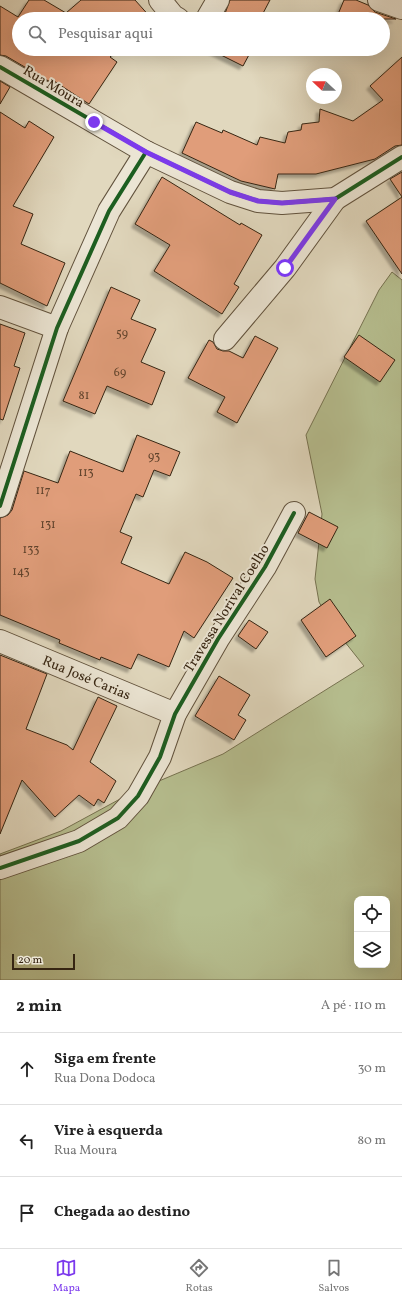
<!DOCTYPE html>
<html lang="pt">
<meta charset="utf-8">
<style>
:root{--surface:#fff;--page:#f6f6f6;--text:#222;--muted:#767676;--line:#e0e0e0;--accent:#7c3aed}
body{margin:0;font-family:Vollkorn,serif;background:var(--page);color:var(--text)}
.controls{position:absolute;right:12px;bottom:12px;display:grid;overflow:hidden;border-radius:8px;box-shadow:0 4px 16px #0002}
.controls button{width:36px;height:36px;display:grid;place-items:center;padding:0;border:0;border-bottom:1px solid var(--line);background:var(--surface);color:var(--text);font:20px sans-serif}
.compass{position:absolute;left:306px;top:68px;width:36px;height:36px;border-radius:50%;background:var(--surface);box-shadow:0 4px 16px #0002;rotate:292deg}
.scale{position:absolute;left:12px;bottom:10px;width:63px;box-sizing:border-box;padding-left:4px;border:2px solid #362512;border-top:0;font-size:11px;line-height:14px;white-space:nowrap;color:#362512;-webkit-text-stroke:3px #ece6d5;paint-order:stroke}
.stop{position:absolute;width:12px;height:12px;margin:-9px;border:3px solid #7c3aed;border-radius:50%;background:#fff}
.stop.end{background:#7c3aed;border-color:#fff;box-shadow:0 1px 4px #0008}
.list{margin:0;padding:0;list-style:none}
h2{display:flex;justify-content:space-between;align-items:center;height:52px;margin:0;padding:0 16px;font-size:17px}
h2 small{font-size:13px;font-weight:400;color:var(--muted)}
.list li{display:grid;grid-template-columns:26px 1fr auto;gap:12px;align-items:center;box-sizing:border-box;height:72px;padding:0 16px;border-top:1px solid var(--line)}
.list b{display:block;font-size:15px;white-space:nowrap}
.list p{margin:0;font-size:13px;white-space:nowrap;color:var(--muted)}
.list em{font-size:13px;font-style:normal;color:var(--muted)}
.icon{flex:none;width:22px;height:22px;fill:none;stroke:currentColor;stroke-width:2;stroke-linecap:round;stroke-linejoin:round}
.map{position:relative;flex:none;width:402px;height:980px;overflow:hidden}
.search{position:absolute;background:var(--surface);box-shadow:0 4px 16px #0002;left:12px;right:12px;top:12px;height:44px;display:flex;align-items:center;gap:10px;box-sizing:border-box;padding:0 14px;border-radius:22px;color:var(--muted);font-size:15px}
.sheet{height:268px;background:var(--surface)}
nav{display:flex;justify-content:space-around;align-items:center;box-sizing:border-box;height:56px;border-top:1px solid var(--line);background:var(--surface);font-size:11px;color:var(--muted)}
nav a{display:grid;justify-items:center;gap:2px}
nav .on{color:var(--accent)}
.map>svg:first-child{display:block}
.green{fill:#b6be8f;stroke:#767250;fill-rule:evenodd}
.building{fill:#e09d7a;stroke:#362512;filter:url(#shadow)}
.lines{fill:none;stroke-linecap:round;stroke-linejoin:round}
.minor-casing{stroke:#61523d;stroke-width:24}
.minor{stroke:#ece6d5;stroke-width:22}
.cycleway-casing{stroke:#ece6d5;stroke-width:6}
.cycleway{stroke:#1b5e20;stroke-width:4}
.route{stroke:#7c3aed;stroke-width:5}
.labels{text-anchor:middle;stroke-width:4;stroke-linejoin:round;paint-order:stroke}
.number-label{font-size:12px;fill:#60432c}
.street-label{font-size:14px;fill:#362512;stroke:#ece6d5}
</style>
<div class="map">
<svg width="402" height="980" viewBox="0 0 402 980">
<defs>
<filter id="shadow"><feDropShadow dx="-3.5" dy="3.5" stdDeviation="1" flood-color="#0004"/></filter>
</defs>
<rect width="100%" height="100%" fill="#e1d8be"/>
<filter id="stains"><feTurbulence type="fractalNoise" baseFrequency=".005" numOctaves="4"/><feColorMatrix values="0 0 0 0 .2 0 0 0 0 .09 0 0 0 0 .02 0 0 0 .5 -.17"/></filter>
<radialGradient id="worn" r=".72"><stop offset=".6" stop-color="#630" stop-opacity="0"/><stop offset="1" stop-color="#630" stop-opacity=".3"/></radialGradient>
<path class="green" d="M392 272 402 280V980H0V854L61 831 133 792 223 754 364 666 333 627 319 602 315 579 322 514 306 435 379 290ZM357 899H387V965H357Z"/>
<g class="building">
<polygon points="29,0 44,0 66,13 81,0 135,0 152,19 19,19 19,49 119,49 110,57 117,62 89,104 54,81 52,83 6,56 0,55 0,6 18,17"/>
<polygon points="230,0 270,0 260,19 223,19"/>
<polygon points="344,0 356,0 368,5 375,12 396,19 336,19"/>
<polygon points="209,49 247,49 251,51 243,66"/>
<polygon points="402,57 402,145 395,146 375,159 316,174 278,174 275,189 241,181 182,153 196,122 222,133 223,130 257,145 260,137 285,143 288,132 301,130 302,124 319,122 320,109 353,121 383,100 370,86"/>
<polygon points="0,81 10,87 0,104"/>
<polygon points="0,112 25,128 29,121 54,137 13,206 33,214 21,244 65,263 47,306 0,283"/>
<polygon points="402,172 402,274 366,221 402,197 390,179"/>
<polygon points="162,177 240,225 241,223 262,235 234,284 239,287 222,314 154,271 170,245 135,224"/>
<polygon points="111,287 140,300 131,319 156,329 141,362 165,372 152,405 107,386 95,414 63,401"/>
<polygon points="0,324 25,333 14,366 20,368 3,420 0,419"/>
<polygon points="359,335 395,360 380,382 344,357"/>
<polygon points="255,336 278,348 237,423 217,412 225,397 188,378 209,340 213,342 217,349 223,351 229,351 243,358"/>
<polygon points="137,435 180,452 170,476 154,470 143,497 136,494 120,532 132,537 121,563 169,584 185,552 207,562 233,578 194,638 184,631 169,667 138,654 131,669 101,657 100,660 59,643 60,640 0,615 0,518 8,515 12,510 24,471 58,483 70,451 123,472"/>
<polygon points="309,512 338,527 327,548 298,533"/>
<polygon points="330,599 356,636 326,657 301,620"/>
<polygon points="249,620 268,632 256,649 238,636"/>
<polygon points="0,655 47,674 26,729 67,745 73,750 98,697 117,706 90,762 116,781 104,803 98,799 94,806 79,795 55,817 22,780 0,834"/>
<polygon points="219,676 250,695 238,715 246,720 234,740 195,716"/>
</g>
<g class="lines">
<g class="minor-casing">
<g id="minor">
<polyline points="160,0 173,16 178,19"/>
<polyline points="379,0 402,8"/>
<polyline points="207,19 218,0"/>
<polyline points="0,67 146,152 230,192 258,201 282,203 335,199 402,157"/>
<polyline points="0,307 57,328"/>
<polyline points="225,339 285,268 335,199"/>
<polyline points="0,506 57,328 109,211 146,152"/>
<path id="s1" d="M0 641 175 714"/>
<polyline points="0,868 79,841 118,818 138,796 160,757 175,714 218,639 265,567 294,513"/>
</g>
</g>
<use href="#minor" class="minor"/>
<g class="cycleway-casing">
<g id="cycleway">
<polyline points="0,67 146,152 230,192 258,201 282,203 335,199 402,157"/>
<polyline points="0,506 57,328 109,211 146,152"/>
<polyline points="0,868 79,841 118,818 138,796 160,757 175,714 218,639 265,567 294,513"/>
</g>
</g>
<use href="#cycleway" class="cycleway"/>
</g>
<g class="lines">
<polyline class="route" points="94,122 146,152 230,192 258,201 282,203 335,199 285,268"/>
</g>
<g class="labels">
<g class="number-label">
<text x="122" y="337">59</text>
<text x="120" y="376">69</text>
<text x="84" y="399">81</text>
<text x="154" y="460">93</text>
<text x="86" y="476">113</text>
<text x="43" y="494">117</text>
<text x="48" y="528">131</text>
<text x="31" y="553">133</text>
<text x="21" y="575">143</text>
</g>
<g class="street-label">
<text transform="translate(54 86) rotate(31)" y="5">Rua Moura</text>
<text transform="translate(226 608) rotate(-58)" y="5">Travessa Norival Coelho</text>
<text dy="5" stroke="none"><textPath href="#s1" startOffset="94">Rua José Carias</textPath></text>
</g>
</g>
<rect width="100%" height="100%" filter="url(#stains)"/>
<rect width="100%" height="100%" fill="url(#worn)"/>
</svg>
<div class="controls">
<button><svg class="icon" aria-label="locate" viewBox="0 0 24 24"><circle cx="12" cy="12" r="6"/><path d="M12 2v4M12 18v4M2 12h4M18 12h4"/></svg></button>
<button><svg class="icon" aria-label="layers" viewBox="0 0 24 24"><path d="M12 4l9 5-9 5-9-5zM3 14l9 5 9-5"/></svg></button>
</div>
<svg class="compass" viewBox="-18 -18 36 36"><path d="M0-13l5 13h-10z" fill="#e53935"/><path d="M0 13l5-13h-10z" fill="#767676"/></svg>
<div class="scale">20 m</div>
<div class="stop" style="left:285px;top:268px"></div>
<div class="stop end" style="left:94px;top:122px"></div>
<div class="search"><svg class="icon" aria-label="search" viewBox="0 0 24 24"><circle cx="10" cy="10" r="6"/><path d="M15 15l6 6"/></svg>Pesquisar aqui</div>
</div>
<section class="sheet">
<h2>2 min<small>A pé · 110 m</small></h2>
<ul class="list">
<li><svg class="icon" aria-label="ahead" viewBox="0 0 24 24"><path d="M12 20V5M6 11l6-6 6 6"/></svg><div><b>Siga em frente</b><p>Rua Dona Dodoca</p></div><em>30 m</em></li>
<li><svg class="icon" aria-label="left" viewBox="0 0 24 24"><path d="M17 20v-9H6M10 6l-5 5 5 5"/></svg><div><b>Vire à esquerda</b><p>Rua Moura</p></div><em>80 m</em></li>
<li><svg class="icon" aria-label="arrive" viewBox="0 0 24 24"><path d="M6 21V4h12l-3 4 3 4H6"/></svg><div><b>Chegada ao destino</b></div></li>
</ul>
</section>
<nav>
<a class="on"><svg class="icon" aria-label="map" viewBox="0 0 24 24"><path d="M3 6l6-2 6 2 6-2v14l-6 2-6-2-6 2zM9 4v14M15 6v14"/></svg>Mapa</a>
<a><svg class="icon" aria-label="directions" viewBox="0 0 24 24"><path d="M12 3l9 9-9 9-9-9zM9 14v-3h6M13 9l2 2-2 2"/></svg>Rotas</a>
<a><svg class="icon" aria-label="saved" viewBox="0 0 24 24"><path d="M7 4h10v16l-5-4-5 4z"/></svg>Salvos</a>
</nav>
